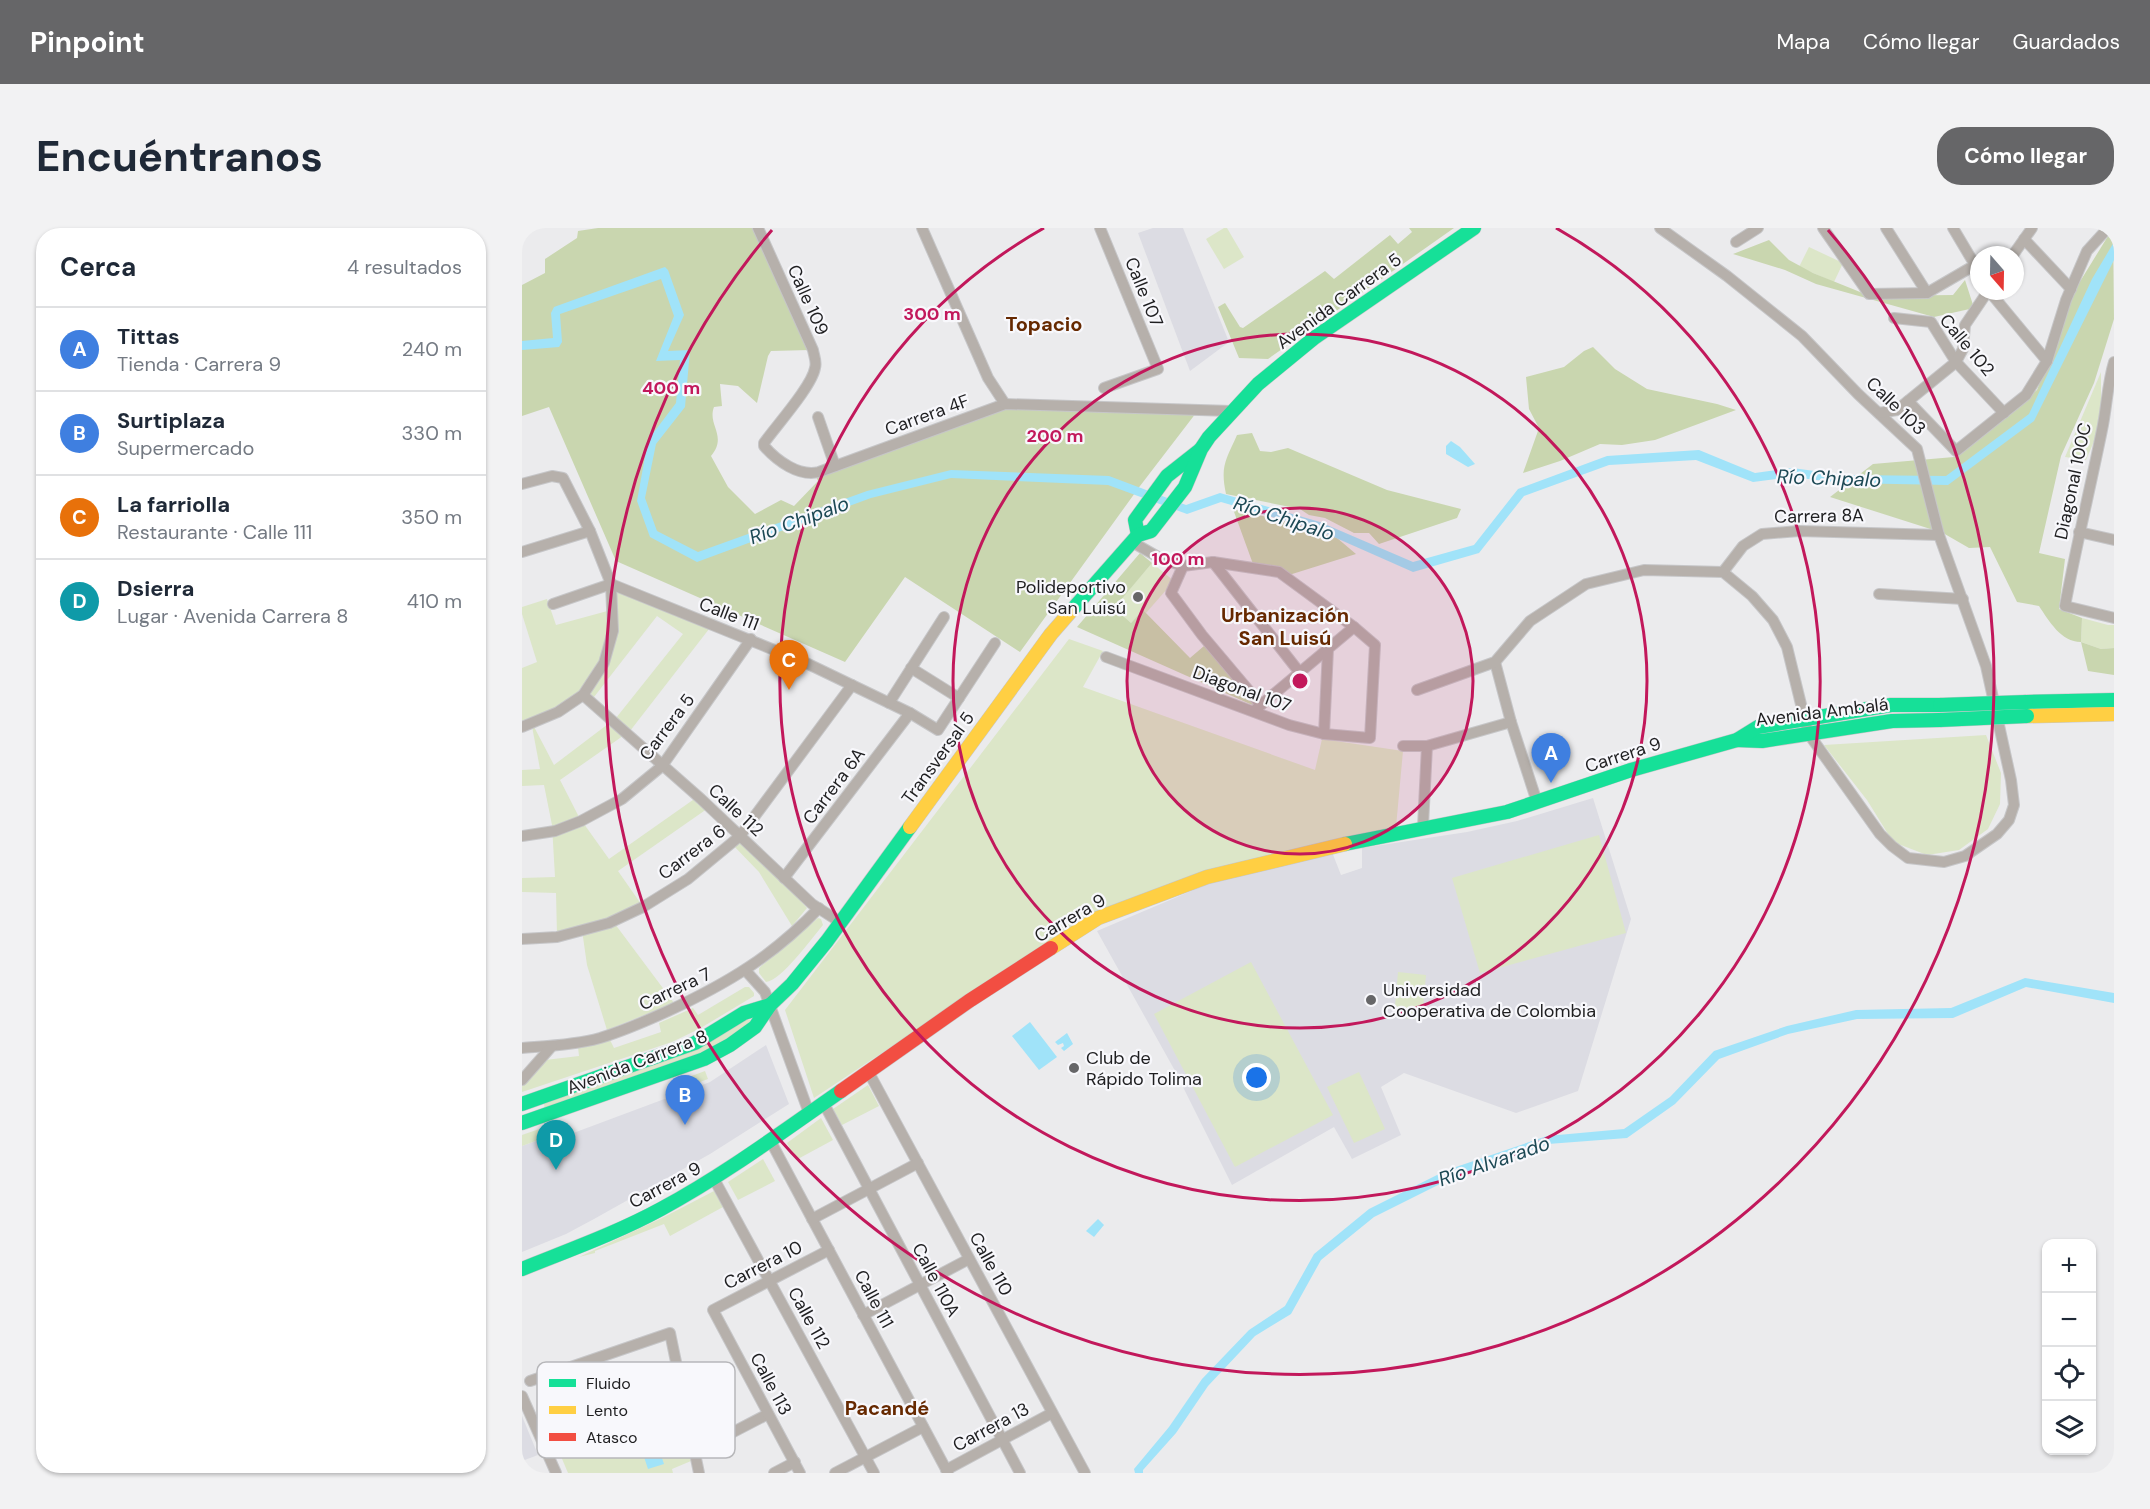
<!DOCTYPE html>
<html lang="es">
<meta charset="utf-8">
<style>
:root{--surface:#fff;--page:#f2f2f3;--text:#1f2937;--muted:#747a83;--line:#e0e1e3;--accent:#666668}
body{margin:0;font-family:"DM Sans",sans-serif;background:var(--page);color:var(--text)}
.controls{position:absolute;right:18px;bottom:18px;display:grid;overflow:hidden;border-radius:12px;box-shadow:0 2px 4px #0004}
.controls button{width:54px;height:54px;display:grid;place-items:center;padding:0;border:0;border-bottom:2px solid var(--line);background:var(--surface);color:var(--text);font:30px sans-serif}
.compass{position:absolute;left:1448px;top:18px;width:54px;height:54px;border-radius:50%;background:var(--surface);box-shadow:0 2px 4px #0004;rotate:160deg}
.you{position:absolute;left:735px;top:850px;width:21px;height:21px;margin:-15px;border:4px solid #fff;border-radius:50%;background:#1a73e8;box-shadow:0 0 0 9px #1a73e833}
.badge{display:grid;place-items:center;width:39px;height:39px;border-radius:50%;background:var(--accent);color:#fff;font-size:20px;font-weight:700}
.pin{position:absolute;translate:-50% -50px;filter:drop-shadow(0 2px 3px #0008)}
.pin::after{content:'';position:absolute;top:32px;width:21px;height:18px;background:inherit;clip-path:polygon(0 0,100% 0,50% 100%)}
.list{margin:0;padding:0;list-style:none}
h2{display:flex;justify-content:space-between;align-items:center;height:78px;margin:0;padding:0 24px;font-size:26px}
h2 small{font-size:20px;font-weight:400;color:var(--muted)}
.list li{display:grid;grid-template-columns:39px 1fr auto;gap:18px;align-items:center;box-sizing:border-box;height:84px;padding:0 24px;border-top:2px solid var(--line)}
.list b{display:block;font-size:22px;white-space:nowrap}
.list p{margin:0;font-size:20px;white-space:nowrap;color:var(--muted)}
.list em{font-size:20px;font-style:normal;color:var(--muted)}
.icon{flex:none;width:33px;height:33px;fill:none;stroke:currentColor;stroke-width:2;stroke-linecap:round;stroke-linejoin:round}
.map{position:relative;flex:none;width:1592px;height:1245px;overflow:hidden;border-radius:24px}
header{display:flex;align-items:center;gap:36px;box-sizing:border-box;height:84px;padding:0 30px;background:var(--accent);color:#fff}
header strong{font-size:28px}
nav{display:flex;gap:33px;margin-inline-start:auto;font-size:21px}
.intro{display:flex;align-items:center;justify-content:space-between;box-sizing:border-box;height:144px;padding:0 36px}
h1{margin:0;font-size:42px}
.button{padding:15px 27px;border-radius:24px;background:var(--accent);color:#fff;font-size:21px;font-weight:700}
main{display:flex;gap:36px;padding:0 36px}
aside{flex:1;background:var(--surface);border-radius:24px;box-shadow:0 2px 4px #0004}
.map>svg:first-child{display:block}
.built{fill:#dcdce3}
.green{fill:#dce6c8;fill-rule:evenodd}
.forest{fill:#c9d6af}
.water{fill:#a0e3f9}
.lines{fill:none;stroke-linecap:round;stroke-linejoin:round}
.street-casing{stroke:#c6c6c8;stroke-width:12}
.fast-casing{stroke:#c6c6c8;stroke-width:15}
.slow-casing{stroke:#c6c6c8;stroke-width:15}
.jam-casing{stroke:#c6c6c8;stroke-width:15}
.street{stroke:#b6b0ab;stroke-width:10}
.fast{stroke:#16e098;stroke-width:14}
.slow{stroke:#ffcf43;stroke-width:14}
.jam{stroke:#f24e42;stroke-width:14}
.fast-bridge-casing{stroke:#c6c6c8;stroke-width:15;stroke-linecap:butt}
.fast-bridge{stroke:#16e098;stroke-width:14}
.ring{fill:none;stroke:#c2185b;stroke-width:3}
.poi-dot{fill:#666668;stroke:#f8f8fc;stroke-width:2}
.labels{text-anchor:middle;stroke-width:4.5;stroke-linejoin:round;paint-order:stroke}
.street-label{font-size:18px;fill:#1f1f21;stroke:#f8f8fc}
.poi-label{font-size:18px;fill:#1f1f21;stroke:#f8f8fc;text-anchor:start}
.neighbourhood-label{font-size:20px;font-weight:bold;fill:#662900;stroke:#f8f8fc}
.water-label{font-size:20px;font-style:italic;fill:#1c4854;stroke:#f8f8fc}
.key{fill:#f8f8fc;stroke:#b7b7ba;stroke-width:1.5}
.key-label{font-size:16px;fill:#1f1f21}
.centre{fill:#c2185b;stroke:#f8f8fc;stroke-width:3}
.ring-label{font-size:18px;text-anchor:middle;font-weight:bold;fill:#c2185b;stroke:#f8f8fc;stroke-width:4.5;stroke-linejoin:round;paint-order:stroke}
</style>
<header>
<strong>Pinpoint</strong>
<nav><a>Mapa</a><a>Cómo llegar</a><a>Guardados</a></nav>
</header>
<div class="intro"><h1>Encuéntranos</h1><a class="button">Cómo llegar</a></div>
<main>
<aside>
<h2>Cerca<small>4 resultados</small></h2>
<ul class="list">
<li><span class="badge" style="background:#3f7fe0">A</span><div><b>Tittas</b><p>Tienda · Carrera 9</p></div><em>240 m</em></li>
<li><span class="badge" style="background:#3f7fe0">B</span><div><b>Surtiplaza</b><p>Supermercado</p></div><em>330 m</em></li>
<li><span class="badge" style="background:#e8710a">C</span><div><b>La farriolla</b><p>Restaurante · Calle 111</p></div><em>350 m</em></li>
<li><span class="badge" style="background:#0f9aa8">D</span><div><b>Dsierra</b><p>Lugar · Avenida Carrera 8</p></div><em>410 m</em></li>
</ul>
</aside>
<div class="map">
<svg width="1592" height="1245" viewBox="0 0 1592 1245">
<rect width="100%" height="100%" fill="#ebebed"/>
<g class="built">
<polygon points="631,0 661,0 707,114 668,143 616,5"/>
<polygon points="1071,570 1109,691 1056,863 994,885 882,845 859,859 879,907 830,931 812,899 710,957 652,841 575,703 688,655 810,624 819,647 840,640 840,620 945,604 995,593"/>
<polygon points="244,817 267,876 188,926 72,991 44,1006 0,1024 0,918 44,902 46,907 188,854"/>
<polygon points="0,1188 16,1227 0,1233"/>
</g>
<g class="green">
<polygon points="702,0 705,0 722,29 702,41 684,11"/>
<polygon points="1287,19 1321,35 1312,54 1277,39"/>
<polygon points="1579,144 1579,197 1564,232 1543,229"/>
<polygon points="630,335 652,353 624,385 621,382 609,395 591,380"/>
<path d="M88 351 102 358 194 392 108 503 38 552 57 589 87 631 178 567 192 576 96 643 119 676 90 692 152 775 85 802 65 737 60 702 35 707 34 665 0 664V650L33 649 30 597 22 557 0 558V542L18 541 9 493 0 494V440L15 434 0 386V379L25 371 34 397 89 382ZM135 388 161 406 94 490 32 537 9 493 35 482 64 462 72 469Z"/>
<polygon points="1560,390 1586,397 1592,397 1592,420 1579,421 1559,414"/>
<polygon points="547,411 581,423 561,459 793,542 800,511 881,523 874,599 554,696 292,870 263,782"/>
<polygon points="1464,507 1479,545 1478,576 1466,601 1437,622 1405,627 1371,614 1345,572 1302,517"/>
<polygon points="219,605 285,680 270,698 237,644 208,614"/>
<polygon points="1077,607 1104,705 958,745 930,650"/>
<path d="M296 690 299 691 301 697C290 710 259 753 244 754L237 745V740Z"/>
<polygon points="729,734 811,887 713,939 632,786"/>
<polygon points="876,744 904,747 900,792 872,789"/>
<polygon points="223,759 227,759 232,765 232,768 177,801 150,814 0,864 0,857 23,832 57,828 56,819 88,812 92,820 139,804 137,795 171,780 176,787"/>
<polygon points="224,791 228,792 228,796 180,827 23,882 22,876"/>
<polygon points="183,843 186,851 167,858 164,850"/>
<polygon points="837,844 863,901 832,915 805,859"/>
<polygon points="346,857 357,878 320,897 311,881"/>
<polygon points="299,890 311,912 274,932 265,915"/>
<polygon points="40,893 44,902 0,918 0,907"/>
<polygon points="241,931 253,953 216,972 206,954"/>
<polygon points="192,963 201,979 148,1008 142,996 73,1023 73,1025 57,1029 140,990"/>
<polygon points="124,1164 127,1173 138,1170 147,1212 164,1208 169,1233 150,1241 151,1245 46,1245 30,1207 33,1205 32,1202 35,1201 34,1197"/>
</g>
<g class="forest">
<path d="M76 0H231L288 122 249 123 246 128 235 175 216 158 198 156 200 178 192 179C185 197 206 208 189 228L206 259 233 286 259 272 272 278 296 253 293 246 478 177 674 185 618 258 498 424 383 349 323 434 94 333 27 179 0 188V57L23 45V31L55 10 56 3Z"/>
<polygon points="887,0 932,0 746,131 717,130 696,79 703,75 718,99 721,100 803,43 812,51 868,7 876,16 890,4"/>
<path d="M1591 0 1592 91 1572 155 1539 228 1517 325 1543 331 1537 381 1560 390 1559 414 1579 421 1592 420V447L1566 443 1559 414C1539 414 1527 393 1517 378L1495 374 1468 319 1447 320 1421 305 1308 269 1351 236 1432 229 1515 162 1554 60Z"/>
<polygon points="1247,12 1267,32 1291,45 1348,68 1431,67 1443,52 1452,80 1412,89 1294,56 1263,42 1211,26"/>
<polygon points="1071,119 1093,141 1125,161 1195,176 1214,182 1133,212 1100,217 1078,216 1038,233 1001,245 1017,200 1007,181 1004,149 1042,139 1062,123"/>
<path d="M730 205 738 223 749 224 766 220 865 262 939 281 935 290 857 316 847 305H832L803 290 787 287 778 281 704 266C698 238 704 232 715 207Z"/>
<polygon points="711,281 766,294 815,310 834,326 767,347 747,337 731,336"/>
<polygon points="618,325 630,335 592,380 609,395 621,382 668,430 682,418 737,480 555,399"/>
</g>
<g class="water">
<polygon points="1592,14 1592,32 1512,193 1426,257 1321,255 1269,249 1231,254 1174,232 1087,237 1002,268 957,325 891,344 796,302 699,274 665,286 586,257 429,250 349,270 175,334 128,309 115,273 126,212 154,175 158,132 134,133 152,88 139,51 38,86 40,114 37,119 0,122 0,113 31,110 29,85 32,79 140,40 143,39 146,42 162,87 146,123 168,122 163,179 134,216 123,270 135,303 176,324 345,263 429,242 587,248 664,277 698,265 798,294 891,334 952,317 996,261 1085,228 1177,222 1233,245 1270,240 1323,247 1424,248 1507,186 1570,51"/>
<polygon points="929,213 938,219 953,236 946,239 924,226 924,218"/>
<polygon points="1503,750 1592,765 1592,775 1504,759 1431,790 1335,791 1266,806 1197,831 1153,876 1105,910 1026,916 930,950 852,989 799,1032 769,1086 733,1108 686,1158 654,1205 621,1242 621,1245 613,1245 612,1241 647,1199 680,1151 727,1102 763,1078 792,1026 847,981 925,942 1025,908 1102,901 1148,869 1192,823 1265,798 1334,782 1429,780"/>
<polygon points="508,794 535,829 517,842 490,808"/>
<polygon points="545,805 551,816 542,823 539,820 542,818 541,815 536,817 533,814"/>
<polygon points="576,991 582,997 572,1009 564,1003"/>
<polygon points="137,1221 142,1236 126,1241 121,1226"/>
</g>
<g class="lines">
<g class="street-casing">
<g id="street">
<path d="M236 0 291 122C292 128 295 134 293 140 290 158 254 198 242 215V218C255 233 277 249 297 244L483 176 709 183"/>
<polyline points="400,0 466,150 483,176"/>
<polyline points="578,0 636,141 582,160"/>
<polyline points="1138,0 1205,48 1280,108 1336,166 1395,221 1417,307 1464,438 1489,552 1492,577 1487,592 1475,606 1443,628 1422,634 1386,630 1370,618 1358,606 1286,505 1265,419 1251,392 1230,368 1201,344"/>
<polyline points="1301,0 1347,66 1405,65 1453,37 1431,0"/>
<polyline points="1364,0 1405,65"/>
<polyline points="1502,11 1549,61"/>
<polyline points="1214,14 1236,0"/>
<polyline points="1491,27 1510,0"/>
<polyline points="1467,63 1525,133"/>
<polyline points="1372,90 1409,94 1434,134 1482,185"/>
<path d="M1592 134C1585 157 1585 179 1580 202 1568 261 1554 319 1543 378L1592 390"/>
<polyline points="1386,173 1434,223 1504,167 1525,133 1544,72 1565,23 1586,0"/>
<polyline points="1357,185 1375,182 1434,134 1441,121 1443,97 1466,63"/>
<polyline points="296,189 313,238"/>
<polyline points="0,256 30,248 41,250 68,303 89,356 91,403 82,435 61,467 36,484 0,499"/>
<polyline points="1557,304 1592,312"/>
<polyline points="0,324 68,303"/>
<polyline points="691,334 778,445"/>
<polyline points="661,338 649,365 680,407 739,477"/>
<polyline points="1201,344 1221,318 1240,306 1277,303 1417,307"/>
<polyline points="89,356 282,434 388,485 416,502 473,415"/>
<polyline points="1357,366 1441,371"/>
<polyline points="31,376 89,356"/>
<polyline points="584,429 767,497 802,506 848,510 853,417 832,399 757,344 691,334 661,338 638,330 610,314"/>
<polyline points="973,434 989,494 1015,574"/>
<polyline points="389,440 437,470"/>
<polyline points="895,462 973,434 1008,393 1064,356 1122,342 1201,344"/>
<polyline points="61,467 179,571 290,676 318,694"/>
<polyline points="367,475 422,389"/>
<polyline points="734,481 832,399"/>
<polyline points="802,506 806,421"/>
<polyline points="881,518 905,518 989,494"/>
<polyline points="901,598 905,518"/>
<polyline points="0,608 33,603 59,593 100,571 140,538 229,411"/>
<polyline points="262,650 388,485"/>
<polyline points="0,711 35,709 87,695 121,679 166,651 218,608 330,457"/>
<polyline points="224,743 243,764 287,885"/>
<path d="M0 820C25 818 53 817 78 810 101 803 124 793 146 783 206 755 251 728 297 680"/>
<polyline points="346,843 563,1245"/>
<polyline points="0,852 30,818"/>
<polyline points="301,874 498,1245"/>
<polyline points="248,912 426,1245"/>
<polyline points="192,951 352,1245"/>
<polyline points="290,991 396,935"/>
<polyline points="341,1087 447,1031"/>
<polyline points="8,1153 148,1105 177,1245"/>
<polyline points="0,1168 34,1245"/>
<polyline points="15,1199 157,1149"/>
<polyline points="194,1213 246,1186"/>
<polyline points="424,1242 530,1185"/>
<polyline points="252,1245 273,1234"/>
<polyline points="278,1245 191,1082 307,1022"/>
<polyline points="313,1245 401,1199"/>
</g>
</g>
<g class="fast-casing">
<g id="fast">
<polyline points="616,307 613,292 645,248 678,222"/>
<polyline points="550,382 616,307 629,303 663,259 679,221 687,209 736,156 792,110 952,0"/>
<polyline points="1504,474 1592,472"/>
<polyline points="1215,512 1240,513 1370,493 1418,492"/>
<polyline points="823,616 985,584 1109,542 1215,512 1236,499 1369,477 1418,477"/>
<polyline points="0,876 173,815 222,785 248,777"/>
<polyline points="0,895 182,831 208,817 233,799 248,777 270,756 305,713 388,599"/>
<path d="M0 1041C47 1022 95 1005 139 981 202 947 260 904 319 863"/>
</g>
</g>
<g class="slow-casing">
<g id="slow">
<polyline points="1505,488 1592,486"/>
<polyline points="388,599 529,406 550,382"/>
<polyline points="529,720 576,690 685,649 823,616"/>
</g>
</g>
<g class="jam-casing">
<polyline id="jam" points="319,863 447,773 529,720"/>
</g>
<use href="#street" class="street"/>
<use href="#fast" class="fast"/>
<use href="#slow" class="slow"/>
<use href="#jam" class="jam"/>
<g class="fast-bridge-casing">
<g id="fast-bridge">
<polyline points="1418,477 1504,474"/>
<polyline points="1418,492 1505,488"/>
</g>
</g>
<use href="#fast-bridge" class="fast-bridge"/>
</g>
<circle cx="778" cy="453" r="173" fill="#c2185b" fill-opacity=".12"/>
<g class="ring">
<circle cx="778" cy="453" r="173"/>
<circle cx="778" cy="453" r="347"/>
<path d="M1034 0A520 520 0 1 1 522 0"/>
<path d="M1306 2A694 694 0 1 1 250 2"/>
</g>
<g class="poi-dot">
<circle cx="616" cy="369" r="6"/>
<circle cx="849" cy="772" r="6"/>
<circle cx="552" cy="840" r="6"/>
</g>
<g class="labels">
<g class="street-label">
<text transform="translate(622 64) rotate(68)" y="6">Calle 107</text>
<text transform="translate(286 72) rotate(66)" y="6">Calle 109</text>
<text transform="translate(817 73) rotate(-36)" y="6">Avenida Carrera 5</text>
<text transform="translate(1445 117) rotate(50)" y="6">Calle 102</text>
<text transform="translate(1374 178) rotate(44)" y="6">Calle 103</text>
<text transform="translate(405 187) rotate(-20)" y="6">Carrera 4F</text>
<text transform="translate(1551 253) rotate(-78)" y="6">Diagonal 100C</text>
<text transform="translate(1297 288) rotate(-1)" y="6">Carrera 8A</text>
<text transform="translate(207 386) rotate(21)" y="6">Calle 111</text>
<text transform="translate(720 461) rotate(20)" y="6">Diagonal 107</text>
<text transform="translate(1300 484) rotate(-7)" y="6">Avenida Ambalá</text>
<text transform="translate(145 499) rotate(-53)" y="6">Carrera 5</text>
<text transform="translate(1101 527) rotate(-18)" y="6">Carrera 9</text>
<text transform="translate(416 530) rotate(-54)" y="6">Transversal 5</text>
<text transform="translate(312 558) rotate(-53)" y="6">Carrera 6A</text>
<text transform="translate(214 582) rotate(43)" y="6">Calle 112</text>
<text transform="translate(170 624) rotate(-37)" y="6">Carrera 6</text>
<text transform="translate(548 690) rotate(-30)" y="6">Carrera 9</text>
<text transform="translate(153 761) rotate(-25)" y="6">Carrera 7</text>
<text transform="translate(115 834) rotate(-21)" y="6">Avenida Carrera 8</text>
<text transform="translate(143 957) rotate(-28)" y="6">Carrera 9</text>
<text transform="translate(469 1036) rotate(61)" y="6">Calle 110</text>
<text transform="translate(241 1037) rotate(-27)" y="6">Carrera 10</text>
<text transform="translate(414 1052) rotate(62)" y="6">Calle 110A</text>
<text transform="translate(352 1071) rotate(62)" y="6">Calle 111</text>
<text transform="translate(287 1090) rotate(61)" y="6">Calle 112</text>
<text transform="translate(249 1156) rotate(62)" y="6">Calle 113</text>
<text transform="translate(469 1199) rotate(-28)" y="6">Carrera 13</text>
</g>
<g class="poi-label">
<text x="604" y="365" text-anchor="end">Polideportivo<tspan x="604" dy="21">San Luisú</tspan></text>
<text x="861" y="768">Universidad<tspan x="861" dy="21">Cooperativa de Colombia</tspan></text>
<text x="564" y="836">Club de<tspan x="564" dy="21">Rápido Tolima</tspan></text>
</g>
<g class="neighbourhood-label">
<text x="522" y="103">Topacio</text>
<text x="763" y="394">Urbanización<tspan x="763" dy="23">San Luisú</tspan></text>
<text x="365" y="1187">Pacandé</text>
</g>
<g class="water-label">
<text transform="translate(1307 250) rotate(2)" y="7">Río Chipalo</text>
<text transform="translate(762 290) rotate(18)" y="7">Río Chipalo</text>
<text transform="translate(277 292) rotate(-20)" y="7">Río Chipalo</text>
<text transform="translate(972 933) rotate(-19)" y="7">Río Alvarado</text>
</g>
</g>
<rect x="15" y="1134" width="198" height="96" rx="9" class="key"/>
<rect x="27" y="1151" width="27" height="8" fill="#16e098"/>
<rect x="27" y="1178" width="27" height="8" fill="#ffcf43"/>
<rect x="27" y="1205" width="27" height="8" fill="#f24e42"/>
<g class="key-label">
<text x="64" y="1161">Fluido</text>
<text x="64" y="1188">Lento</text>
<text x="64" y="1215">Atasco</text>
</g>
<circle cx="778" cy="453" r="9" class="centre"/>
<g class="ring-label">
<text x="410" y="92">300 m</text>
<text x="149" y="166">400 m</text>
<text x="533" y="214">200 m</text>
<text x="656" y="337">100 m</text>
</g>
</svg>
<div class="controls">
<button>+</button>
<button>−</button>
<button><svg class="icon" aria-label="locate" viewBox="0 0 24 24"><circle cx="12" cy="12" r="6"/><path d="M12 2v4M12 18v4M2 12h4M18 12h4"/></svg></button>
<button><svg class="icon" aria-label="layers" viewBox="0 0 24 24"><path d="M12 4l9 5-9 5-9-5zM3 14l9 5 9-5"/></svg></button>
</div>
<svg class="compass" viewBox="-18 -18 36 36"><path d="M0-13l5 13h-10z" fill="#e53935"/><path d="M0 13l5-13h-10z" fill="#747a83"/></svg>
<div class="you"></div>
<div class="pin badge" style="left:1029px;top:555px;background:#3f7fe0">A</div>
<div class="pin badge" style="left:163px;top:897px;background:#3f7fe0">B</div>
<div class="pin badge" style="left:267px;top:462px;background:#e8710a">C</div>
<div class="pin badge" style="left:34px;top:942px;background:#0f9aa8">D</div>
</div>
</main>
